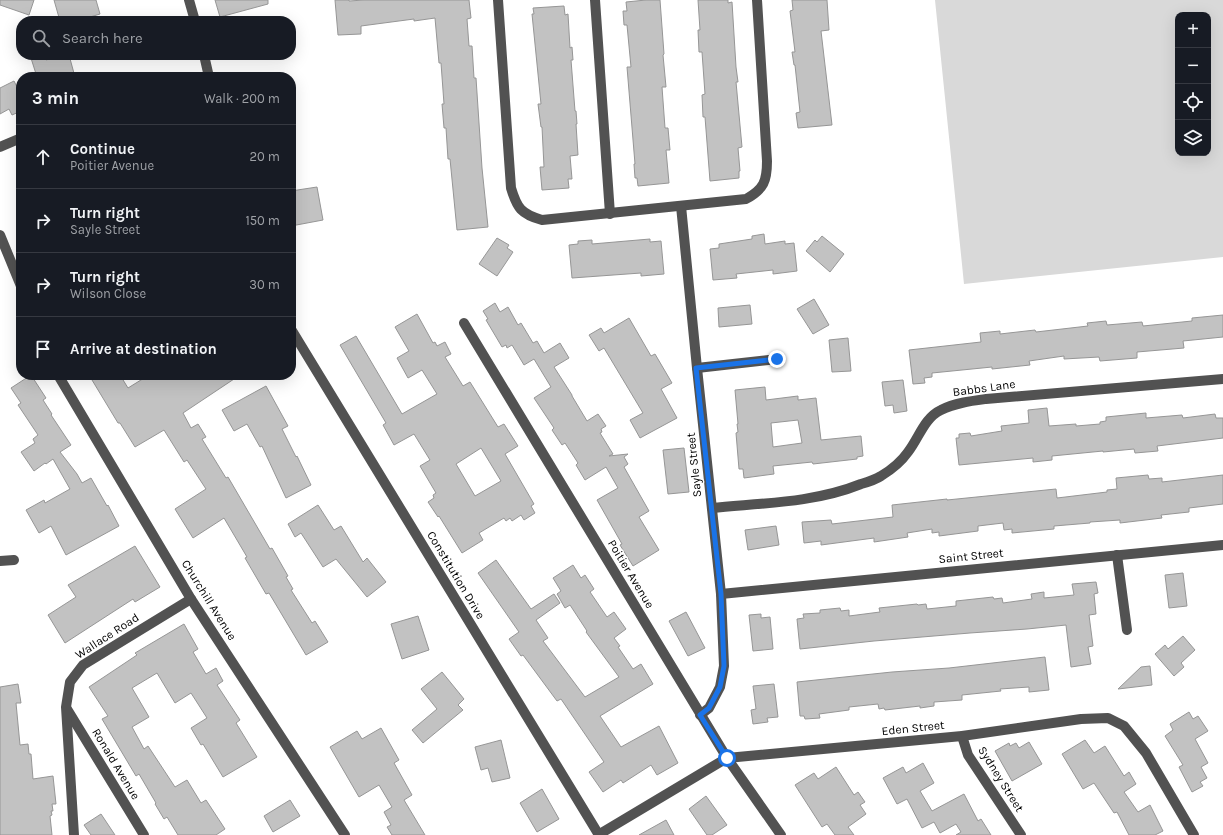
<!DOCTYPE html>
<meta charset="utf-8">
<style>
:root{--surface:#171b24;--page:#242831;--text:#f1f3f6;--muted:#9ea1a6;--line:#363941}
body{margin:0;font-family:Karla,sans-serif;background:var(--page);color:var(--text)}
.controls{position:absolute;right:12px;top:12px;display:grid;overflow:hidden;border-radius:8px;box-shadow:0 4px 16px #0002}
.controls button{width:36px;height:36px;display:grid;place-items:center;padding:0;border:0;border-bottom:1px solid var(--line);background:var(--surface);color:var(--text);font:20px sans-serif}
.stop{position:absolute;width:12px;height:12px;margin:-9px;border:3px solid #1a73e8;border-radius:50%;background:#fff}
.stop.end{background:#1a73e8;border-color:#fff;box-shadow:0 1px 4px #0008}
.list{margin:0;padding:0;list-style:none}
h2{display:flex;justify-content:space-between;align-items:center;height:52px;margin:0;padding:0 16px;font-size:17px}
h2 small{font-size:13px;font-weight:400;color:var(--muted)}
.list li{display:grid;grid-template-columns:26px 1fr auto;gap:12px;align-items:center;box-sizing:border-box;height:64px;padding:0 16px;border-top:1px solid var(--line)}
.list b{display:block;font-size:15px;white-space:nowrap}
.list p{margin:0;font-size:13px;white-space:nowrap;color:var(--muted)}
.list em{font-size:13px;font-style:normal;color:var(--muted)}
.icon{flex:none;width:22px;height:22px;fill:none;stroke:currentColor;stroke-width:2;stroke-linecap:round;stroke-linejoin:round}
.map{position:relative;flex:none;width:1223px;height:835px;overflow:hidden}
.search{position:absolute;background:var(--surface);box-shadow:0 4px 16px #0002;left:16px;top:16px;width:280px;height:44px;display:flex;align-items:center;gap:10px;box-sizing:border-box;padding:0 14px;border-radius:16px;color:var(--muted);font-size:15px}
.panel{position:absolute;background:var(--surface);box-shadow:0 4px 16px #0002;left:16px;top:72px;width:280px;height:308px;border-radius:16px}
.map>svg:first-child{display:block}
.green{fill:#d9d9d9;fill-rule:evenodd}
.building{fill:#c2c2c2;stroke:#969696;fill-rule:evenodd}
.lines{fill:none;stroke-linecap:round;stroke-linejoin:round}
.minor{stroke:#525252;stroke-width:10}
.route{stroke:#1a73e8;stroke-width:5}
.labels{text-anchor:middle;stroke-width:3;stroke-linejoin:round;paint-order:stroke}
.street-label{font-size:12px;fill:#000;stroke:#fff}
</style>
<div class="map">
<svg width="1223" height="835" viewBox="0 0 1223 835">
<rect width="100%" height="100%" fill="#fff"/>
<path class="green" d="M935 0H1223V257L964 284ZM1178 15H1208V153H1178Z"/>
<g class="building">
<polygon points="0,0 34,0 29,15 0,5"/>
<polygon points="54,0 96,0 100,14 77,21 60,21"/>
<polygon points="215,0 268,0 268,4 220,17"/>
<polygon points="335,0 349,0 349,1 364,0 469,0 471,18 467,19 469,46 472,46 474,78 476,78 482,168 488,227 457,230 450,159 448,159 446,128 444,128 442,104 444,104 441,63 439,63 435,18 414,21 414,19 361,26 361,34 338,35"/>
<polygon points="646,0 660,0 664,54 663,55 666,87 662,87 665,128 668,128 670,150 666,150 669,183 638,186 637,178 635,178 634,164 635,164 627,67 631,67 627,25 624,25 623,11 627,11 626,2"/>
<polygon points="698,0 728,0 728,3 732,2 736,67 738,82 736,82 742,147 738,148 740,171 739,171 739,178 710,181 705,117 703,117 702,95 705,94 702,52 699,52 698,30 700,30"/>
<polygon points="792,0 827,0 829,30 821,31 832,125 798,128 796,113 800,112 795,65 794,65 792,52 795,52 790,11 793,10"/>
<polygon points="564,6 565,15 568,14 570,48 572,47 573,60 571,60 575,111 576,111 577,124 576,124 578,155 570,156 572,179 568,179 569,188 542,190 540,167 544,167 542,127 541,127 538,104 541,104 532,14 534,14 533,8"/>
<polygon points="30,55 44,55 46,60 63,55 69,55 75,77 37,77"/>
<polygon points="14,81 21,95 21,111 12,115 9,109 0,114 0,88"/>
<polygon points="317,187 323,220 291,226 291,191"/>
<polygon points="764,234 765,244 785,241 785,244 794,243 797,271 773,274 773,270 736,274 737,278 713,280 710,249 719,248 719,244 752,239 752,236"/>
<polygon points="822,236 844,254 830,272 806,251 815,240 817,242"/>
<polygon points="497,238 509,245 507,248 513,252 497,276 479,264"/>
<polygon points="650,239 650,242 661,241 664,274 641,276 641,273 572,278 569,245 578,244 578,241 592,240 592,244"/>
<polygon points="814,299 829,325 813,334 797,309"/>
<polygon points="495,303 500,312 508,307 518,325 521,323 533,343 537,341 544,353 560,343 569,358 554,367 572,395 572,396 587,421 598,414 606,426 601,429 602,432 600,433 613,454 609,456 628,454 624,457 628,464 624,467 649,511 639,517 659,550 633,566 620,545 622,544 597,500 618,488 606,467 585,480 576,465 578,463 565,443 562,445 552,430 554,428 534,398 551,387 534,359 524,365 512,345 507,348 506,345 502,347 486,320 488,319 483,311"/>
<polygon points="750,305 752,324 719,327 718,308"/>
<path d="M417 314 433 343 435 342 437 346 445 342 451 354 445 357 463 386 470 382 498 427 504 424 518 446 505 454 534 504 531 506 535 513 524 520 521 515 512 521 510 518 506 521 504 518 479 533 483 540 462 553 439 516 438 517 428 502 434 498 433 495 436 493 420 466 430 460 414 434 394 445 383 425 386 423 340 345 356 336 402 414 437 394 422 370 408 378 397 358 409 351 395 327ZM481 448 501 481 475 496 456 464Z"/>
<polygon points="1223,315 1223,337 1183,341 1184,348 1137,352 1137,358 1100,361 1099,357 1064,359 1064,356 1029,361 1030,365 992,369 992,367 932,373 932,377 924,378 925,383 913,384 909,350 981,342 980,333 1000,331 1000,334 1035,330 1036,332 1088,326 1087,323 1106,321 1107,325 1142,322 1143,326 1192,321 1192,318"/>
<polygon points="629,318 651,356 655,354 672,383 661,389 677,418 640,438 630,420 643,413 604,348 599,351 589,335 601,328 604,333"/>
<polygon points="848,338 851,371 832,372 829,340"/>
<polygon points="31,375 46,398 43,400 52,414 51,415 71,445 60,452 77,474 82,483 91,478 107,506 108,505 119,526 66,555 51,526 39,533 26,510 44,500 45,503 70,489 53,459 46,464 45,463 34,471 21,452 35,443 33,439 38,435 18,405 21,403 11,388"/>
<polygon points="89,375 120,375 128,388 149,375 240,375 183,413 191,428 198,424 206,437 202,439 226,478 228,477 270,549 272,548 288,576 286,577 293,589 291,590 312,623 315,621 328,642 306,655 269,593 266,594 245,558 247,557 224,518 193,538 175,509 206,489 187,460 184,462 164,430 135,447 120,423 118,423"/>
<polygon points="903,380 907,411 894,413 893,405 885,406 882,382"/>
<polygon points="266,386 288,426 282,429 296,457 297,456 311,485 286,498 262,446 260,447 247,424 234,431 222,410"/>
<path d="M765 387 766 400 798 396V400L816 398 821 440 861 436 863 456 857 457V459L813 464 812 462 773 466 774 474 744 478 743 469H739L736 433 738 432 737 424H738L735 390ZM798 420 802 443 773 447 771 423Z"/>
<polygon points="1047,408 1049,426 1076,424 1076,426 1100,424 1100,422 1106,421 1106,417 1146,413 1146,418 1182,415 1183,418 1215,414 1216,418 1223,418 1223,438 1157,446 1158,451 1135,453 1134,449 1103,452 1103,451 1052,456 1052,460 1033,462 1033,458 959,465 956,438 959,438 959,434 970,433 971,436 1002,431 1001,426 1029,423 1028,410"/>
<polygon points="684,448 689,492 668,494 663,450"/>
<polygon points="1148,475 1149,479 1162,478 1162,482 1223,475 1223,504 1189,508 1189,512 1161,515 1162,518 1120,523 1120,520 1090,522 1090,523 1054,526 1054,529 1012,533 1012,529 1004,530 1003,523 978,526 978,531 939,536 939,532 932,533 932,529 907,533 908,537 874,542 874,538 821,545 821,541 804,543 802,522 831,520 832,524 893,517 892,505 947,499 947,500 1056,489 1057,498 1107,492 1107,490 1117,489 1116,478"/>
<polygon points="318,505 334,530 341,526 363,562 367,558 386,582 367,597 336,559 323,567 301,533 295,537 288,524"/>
<polygon points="776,526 779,545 748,550 745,530"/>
<polygon points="135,546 160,587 135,602 133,599 65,643 48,615 76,597 68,585"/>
<polygon points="496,560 531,609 554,594 560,603 536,620 548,638 543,641 585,697 619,677 586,632 587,631 570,605 565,608 557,594 561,591 553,578 573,565 581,578 585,575 594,589 590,592 607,617 614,612 626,629 614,638 620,646 618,647 633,669 641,664 653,684 600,716 621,747 659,726 678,763 657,775 651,765 623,783 621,780 603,792 589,772 604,762 561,699 557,701 523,655 521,656 509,639 519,632 478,573"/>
<polygon points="1183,573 1187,606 1169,608 1165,575"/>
<polygon points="1096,582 1098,593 1094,594 1096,614 1089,615 1093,646 1088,647 1091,664 1071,667 1066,625 1027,629 970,633 874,641 800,649 797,619 804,618 803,614 820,613 820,610 840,608 841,611 849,610 849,616 880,612 879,608 917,604 918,605 926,604 927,609 956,606 956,601 993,597 994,599 1002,598 1003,603 1032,599 1031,594 1044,592 1044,598 1074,595 1072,584"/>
<polygon points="686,612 705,648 688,656 669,621"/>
<polygon points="761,614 761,618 770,617 773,649 753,651 749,615"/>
<polygon points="418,616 429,650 402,659 391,624"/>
<polygon points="184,624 198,649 193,652 206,674 216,668 223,681 217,685 240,720 236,723 257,757 223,777 203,744 201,745 191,728 207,718 191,693 175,703 157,673 132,688 149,717 132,727 144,749 148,746 175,787 187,780 201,803 206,800 225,829 216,835 178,835 167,817 164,819 155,804 156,803 139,774 136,776 102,719 108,716 89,687 137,655 135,653"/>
<polygon points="1183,636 1195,650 1181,663 1184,667 1174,676 1155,654 1165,645 1168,649"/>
<polygon points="1045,657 1049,690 1029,692 1029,687 1000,689 1001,691 962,695 962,700 934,702 934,706 920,708 920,706 885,710 884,708 879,709 878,704 849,707 849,710 819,714 820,718 805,719 804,716 800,716 797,682 892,672 949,668"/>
<polygon points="1150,666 1152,685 1118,689 1141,667"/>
<polygon points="442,672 464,699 458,705 463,710 423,743 412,730 437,709 421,689"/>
<polygon points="18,684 21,703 16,703 20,745 28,744 29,754 31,754 33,779 53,776 56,804 52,804 53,811 51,811 52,815 50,816 52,835 0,835 0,687"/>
<polygon points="774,684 778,717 767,718 768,722 753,724 751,710 756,709 753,686"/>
<polygon points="1189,712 1193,719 1198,716 1208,731 1195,739 1208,763 1201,767 1207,778 1200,782 1203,786 1192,792 1179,767 1183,765 1165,736 1173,730 1170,724"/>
<polygon points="381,728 399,760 394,763 412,795 404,800 425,835 392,835 387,827 391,825 384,812 392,807 379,785 359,797 330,747 357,731 362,739"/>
<polygon points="501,740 510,778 492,782 488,768 481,770 475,747"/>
<polygon points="1085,740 1094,753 1105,746 1124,776 1129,772 1136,784 1124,792 1138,812 1150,805 1163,831 1155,835 1129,835 1117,812 1114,813 1094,783 1083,789 1062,754"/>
<polygon points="1029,742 1042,764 1012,781 995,751 1009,743 1010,746 1016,743 1019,748"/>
<polygon points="923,763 934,783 920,791 932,811 964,794 978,821 981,819 991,835 956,835 961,832 956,824 940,833 934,822 922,828 907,799 897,804 883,778 903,767 906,773"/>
<polygon points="836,767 854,795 858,792 865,802 860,805 866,814 848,827 854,835 835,835 827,824 822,827 795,785 814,773 818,779"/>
<polygon points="542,789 559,819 537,832 520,803"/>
<polygon points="706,796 727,825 712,835 707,835 689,809"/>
<polygon points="290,800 300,816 273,832 264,816"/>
<polygon points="101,814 115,835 91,835 84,825"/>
<polygon points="666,820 674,835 639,835"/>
</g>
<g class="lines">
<g class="minor">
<polyline points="189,0 195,21"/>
<path d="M498 0 511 188C517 208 521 214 542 220L746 199C764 189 767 181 767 161L757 0"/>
<polyline points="595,0 610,214"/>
<polyline points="204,55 209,77"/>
<polyline points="0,147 21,138"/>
<polyline points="681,206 697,368 721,594 724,666 720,687 709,708 700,715"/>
<polyline points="0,235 21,286"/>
<polyline points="464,323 727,758 781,835"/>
<polyline points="291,329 599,835"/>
<polyline points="697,368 777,359"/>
<polyline points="58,375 191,599 345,835"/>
<path d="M712 508C762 503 814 503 861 484 868 482 875 480 881 476 891 470 901 462 908 452 919 438 924 418 941 410 955 403 971 401 986 399L1223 379"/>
<polyline points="1117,555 1127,630"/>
<polyline points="0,561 14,560"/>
<polyline points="721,594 1223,545"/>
<polyline points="67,709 144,835"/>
<polyline points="962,736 968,755 1021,835"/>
<polyline points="74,835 66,707 70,682 83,665 191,599"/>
<polyline points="598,835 727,758 962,736 1081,719 1108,718 1124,726 1146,753 1194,835"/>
</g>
</g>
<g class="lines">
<polyline class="route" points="727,758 700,715 709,708 720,687 724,666 721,594 696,368 777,359"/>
</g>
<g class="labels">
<g class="street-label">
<text transform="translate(984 388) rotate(-8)" y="4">Babbs Lane</text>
<text transform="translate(694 465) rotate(-96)" y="4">Sayle Street</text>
<text transform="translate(971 556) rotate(-6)" y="4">Saint Street</text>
<text transform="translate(631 574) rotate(59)" y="4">Poitier Avenue</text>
<text transform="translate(456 575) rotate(59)" y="4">Constitution Drive</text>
<text transform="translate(209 600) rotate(58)" y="4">Churchill Avenue</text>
<text transform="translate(107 636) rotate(-33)" y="4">Wallace Road</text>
<text transform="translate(913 728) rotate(-6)" y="4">Eden Street</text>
<text transform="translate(116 764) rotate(59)" y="4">Ronald Avenue</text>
<text transform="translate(1001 779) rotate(58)" y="4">Sydney Street</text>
</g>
</g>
</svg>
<div class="controls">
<button>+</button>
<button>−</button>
<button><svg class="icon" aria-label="locate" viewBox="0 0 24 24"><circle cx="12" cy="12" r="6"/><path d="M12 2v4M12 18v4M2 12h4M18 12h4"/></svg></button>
<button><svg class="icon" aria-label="layers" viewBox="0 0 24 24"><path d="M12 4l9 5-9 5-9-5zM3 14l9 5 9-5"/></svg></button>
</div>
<div class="stop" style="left:727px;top:758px"></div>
<div class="stop end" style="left:777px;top:359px"></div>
<div class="search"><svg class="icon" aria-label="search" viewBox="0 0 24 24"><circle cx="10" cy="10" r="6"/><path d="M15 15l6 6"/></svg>Search here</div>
<section class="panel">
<h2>3 min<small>Walk · 200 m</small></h2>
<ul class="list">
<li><svg class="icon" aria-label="ahead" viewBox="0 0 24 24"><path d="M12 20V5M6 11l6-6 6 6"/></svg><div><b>Continue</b><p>Poitier Avenue</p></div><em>20 m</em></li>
<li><svg class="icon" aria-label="right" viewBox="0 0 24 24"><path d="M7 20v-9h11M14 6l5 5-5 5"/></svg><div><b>Turn right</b><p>Sayle Street</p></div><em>150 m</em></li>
<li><svg class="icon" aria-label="right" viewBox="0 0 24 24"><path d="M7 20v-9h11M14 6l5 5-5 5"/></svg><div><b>Turn right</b><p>Wilson Close</p></div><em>30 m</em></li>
<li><svg class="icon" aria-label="arrive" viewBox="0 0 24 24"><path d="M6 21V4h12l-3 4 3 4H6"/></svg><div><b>Arrive at destination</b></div></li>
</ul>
</section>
</div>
